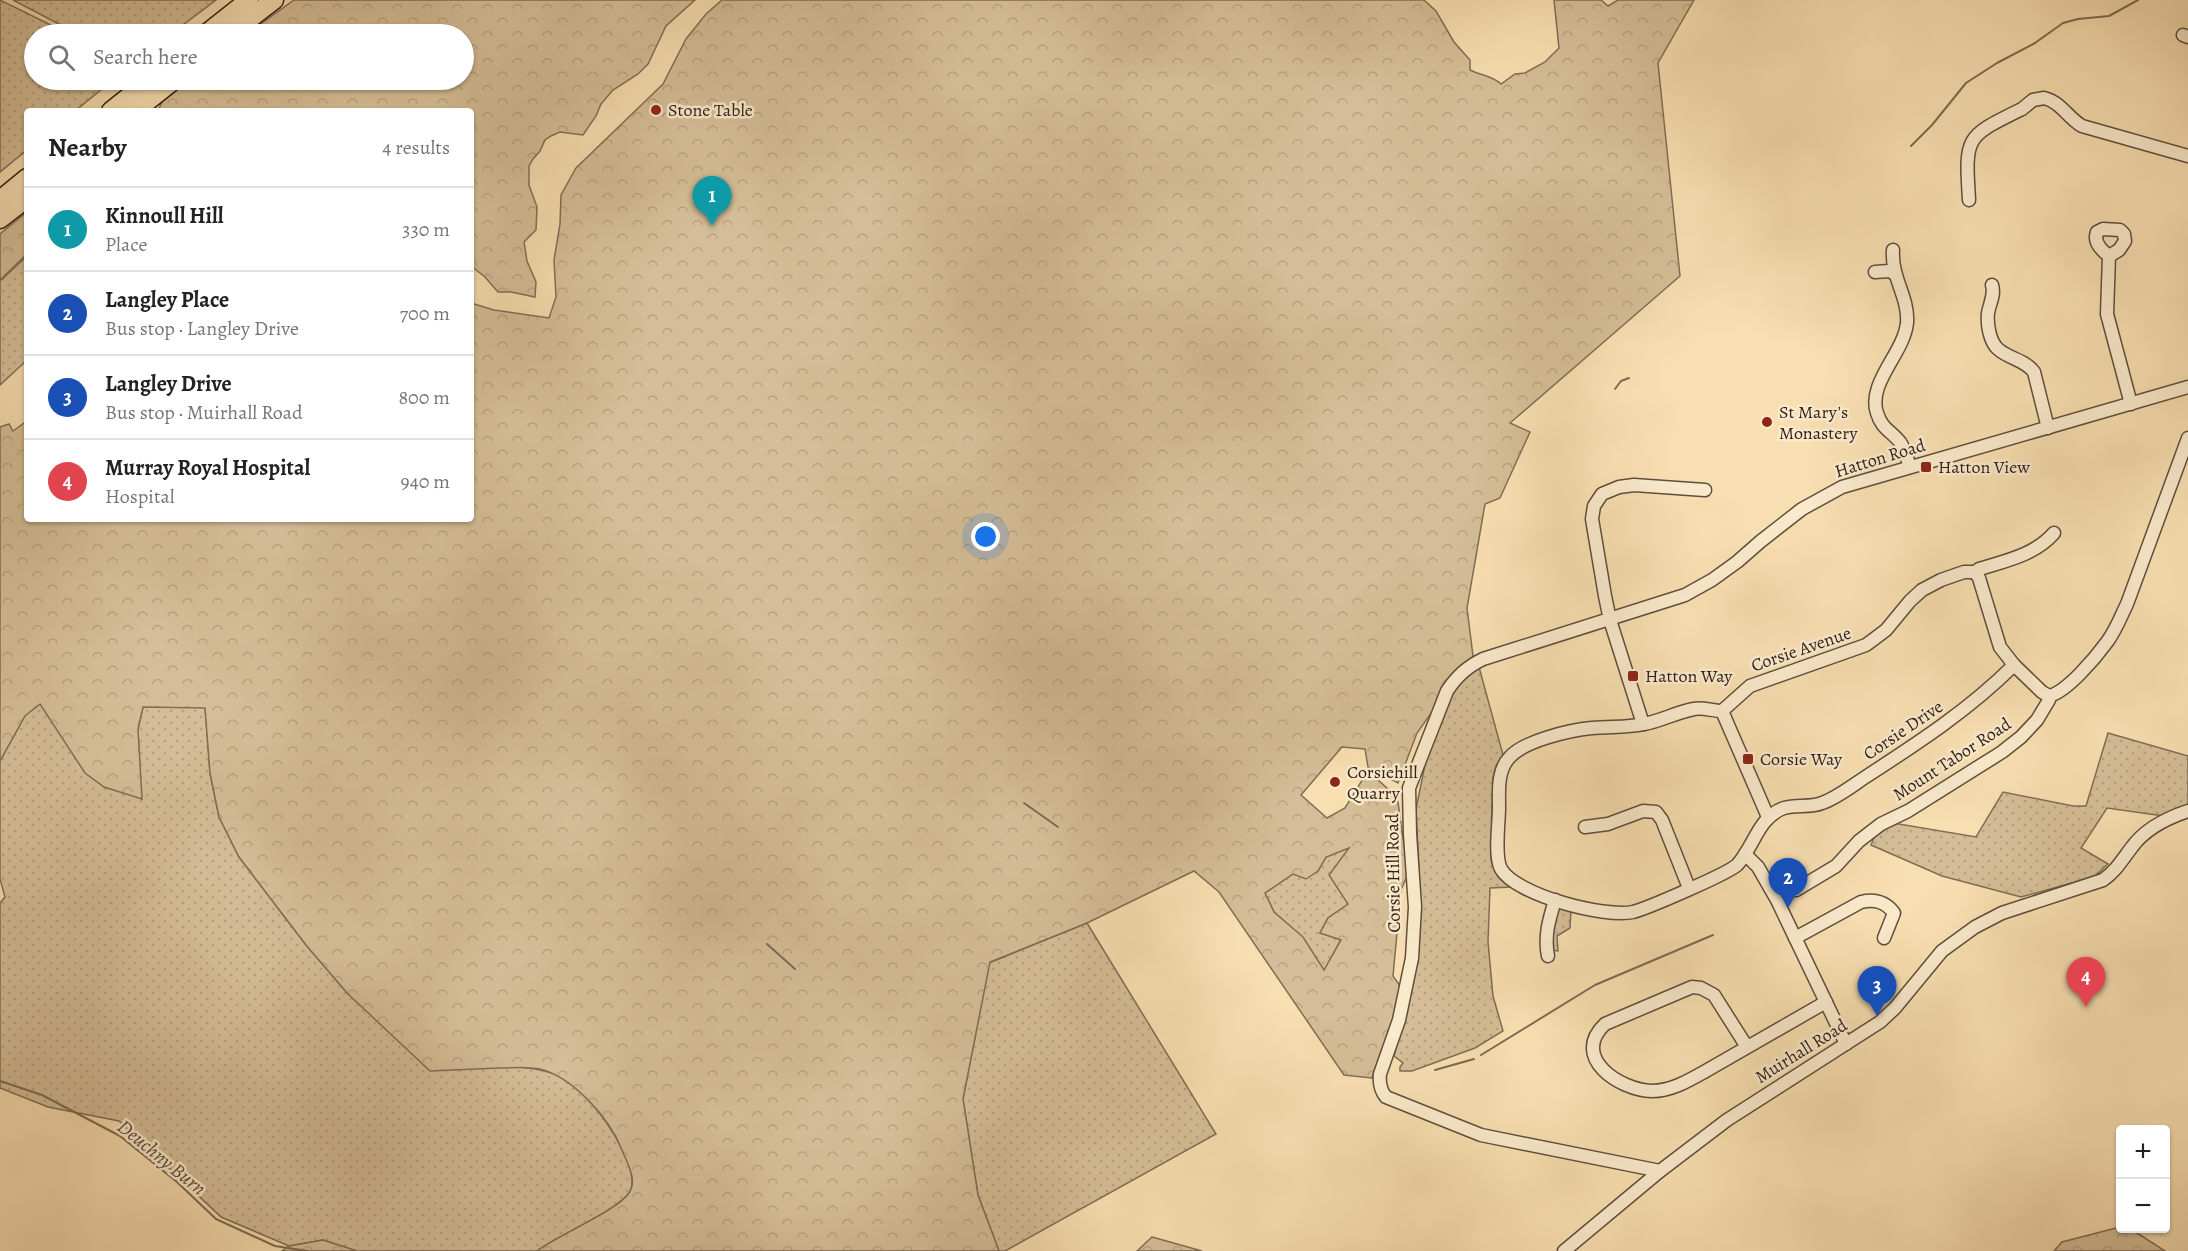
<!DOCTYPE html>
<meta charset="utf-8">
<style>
:root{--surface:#fff;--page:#f6f6f6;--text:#222;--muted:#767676;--line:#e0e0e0;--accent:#b45309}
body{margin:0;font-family:Alegreya,serif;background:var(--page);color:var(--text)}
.controls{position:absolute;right:18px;bottom:18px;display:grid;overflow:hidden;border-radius:6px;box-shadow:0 2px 4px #0004}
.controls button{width:54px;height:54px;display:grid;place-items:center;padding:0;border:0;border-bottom:2px solid var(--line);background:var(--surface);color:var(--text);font:30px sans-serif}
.you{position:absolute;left:986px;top:537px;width:21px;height:21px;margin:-15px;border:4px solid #fff;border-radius:50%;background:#1a73e8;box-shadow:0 0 0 9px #1a73e833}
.badge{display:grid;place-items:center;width:39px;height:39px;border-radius:50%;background:var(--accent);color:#fff;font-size:20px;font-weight:700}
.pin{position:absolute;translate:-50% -50px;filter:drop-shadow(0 2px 3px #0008)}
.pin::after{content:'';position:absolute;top:32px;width:21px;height:18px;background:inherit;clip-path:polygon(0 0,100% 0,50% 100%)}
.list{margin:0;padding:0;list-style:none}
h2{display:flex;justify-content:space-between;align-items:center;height:78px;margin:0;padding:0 24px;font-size:26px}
h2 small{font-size:20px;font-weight:400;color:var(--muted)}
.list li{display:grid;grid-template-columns:39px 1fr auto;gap:18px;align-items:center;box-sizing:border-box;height:84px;padding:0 24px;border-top:2px solid var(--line)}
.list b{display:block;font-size:22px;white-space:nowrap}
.list p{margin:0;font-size:20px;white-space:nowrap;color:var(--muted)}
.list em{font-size:20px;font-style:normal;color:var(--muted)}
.icon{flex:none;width:33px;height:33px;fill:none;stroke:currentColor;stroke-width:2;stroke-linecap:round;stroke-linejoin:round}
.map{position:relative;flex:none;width:2188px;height:1251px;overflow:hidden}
.search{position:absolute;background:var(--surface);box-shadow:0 2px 4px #0004;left:24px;top:24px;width:450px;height:66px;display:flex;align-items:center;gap:15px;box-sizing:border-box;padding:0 21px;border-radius:33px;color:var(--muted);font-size:22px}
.panel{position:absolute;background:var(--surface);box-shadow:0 2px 4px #0004;left:24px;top:108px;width:450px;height:414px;border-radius:6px}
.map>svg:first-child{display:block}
.grass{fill:url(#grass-dots);stroke:#806e56;stroke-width:1.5}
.forest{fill:url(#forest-crowns);stroke:#806e56;stroke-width:1.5;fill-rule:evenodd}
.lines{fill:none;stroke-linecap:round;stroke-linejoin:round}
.stream{stroke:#7d6a53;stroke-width:2}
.minor-casing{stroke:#5f4e3d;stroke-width:15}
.highway-casing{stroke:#2c1d16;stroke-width:21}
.minor{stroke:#faeacc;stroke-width:12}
.highway{stroke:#f8dfb1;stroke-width:18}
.poi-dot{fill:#8f2418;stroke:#faeacc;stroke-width:2}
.labels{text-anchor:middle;stroke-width:5;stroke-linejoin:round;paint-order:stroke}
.poi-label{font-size:18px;fill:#2c1d16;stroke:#faeacc;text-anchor:start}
.street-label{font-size:18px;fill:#2c1d16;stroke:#faeacc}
.water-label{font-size:20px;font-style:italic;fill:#5b4a3a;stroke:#faeacc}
</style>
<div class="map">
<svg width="2188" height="1251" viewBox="0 0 2188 1251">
<defs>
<pattern id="grass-dots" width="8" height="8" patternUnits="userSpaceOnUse" patternTransform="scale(1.5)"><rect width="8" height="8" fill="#d5be97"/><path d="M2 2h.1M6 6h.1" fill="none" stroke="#b7a381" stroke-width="1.8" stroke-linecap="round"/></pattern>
<pattern id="forest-crowns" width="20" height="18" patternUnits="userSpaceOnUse" patternTransform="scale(1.5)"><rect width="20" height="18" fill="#d5be97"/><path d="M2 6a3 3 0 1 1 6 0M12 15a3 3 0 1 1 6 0" fill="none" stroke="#b7a381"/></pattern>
</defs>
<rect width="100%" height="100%" fill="#f8dfb1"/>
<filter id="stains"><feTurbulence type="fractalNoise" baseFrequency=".00333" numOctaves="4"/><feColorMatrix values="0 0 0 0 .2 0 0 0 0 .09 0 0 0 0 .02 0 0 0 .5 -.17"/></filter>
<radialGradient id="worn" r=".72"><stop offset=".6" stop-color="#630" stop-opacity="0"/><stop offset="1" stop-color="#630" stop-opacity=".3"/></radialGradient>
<g class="grass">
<polygon points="0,0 69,34 34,34 34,80 113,80 75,111 27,111 27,150 0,172"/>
<polygon points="13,0 216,0 171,34 78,34"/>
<polygon points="27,256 27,360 0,385 0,281"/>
<polygon points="1479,667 1503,755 1496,766 1493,778 1491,860 1498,877 1510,887 1490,888 1488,942 1493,996 1503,1031 1475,1048 1412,1071 1400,1071 1400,1067 1403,1063 1394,1056 1417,960 1421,913 1416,809 1426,760 1441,718 1457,686 1466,675"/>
<path d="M40 704 141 799 138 729 143 707H205L210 773 219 817 239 857 306 945 348 994 517 1067C537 1068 556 1072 573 1084 593 1099 645 1169 629 1193 617 1211 558 1235 537 1251H357L323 1240 289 1246 221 1217 119 1121 48 1107 0 1088V903L5 897 0 879V761L25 715Z"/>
<polygon points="2108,733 2188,756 2188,812 2171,817 2107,808 2081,848 2108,864 2094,877 2021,897 1942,876 1871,845 1876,833 1893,823 1976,837 2003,792 2073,806 2086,806"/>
<polygon points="1350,847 1349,904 1328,918 1320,933 1341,939 1324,971 1303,938 1274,912 1265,893 1293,874 1318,871 1326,857"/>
<polygon points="1560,909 1571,910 1570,928 1557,936 1558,951 1551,950 1555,911"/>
<polygon points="1087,923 1216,1134 1005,1251 999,1251 978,1195 963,1099 989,963"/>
</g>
<g class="forest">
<polygon points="294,0 695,0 666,26 648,64 638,74 613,90 601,104 596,116 583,135 560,132 551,136 545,140 540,151 533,159 529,166 529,185 537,207 536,230 524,242 527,261 536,282 535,297 511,292 498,292 485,277 471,266 471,111 158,111 165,95 186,80 464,80 464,34 247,34"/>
<path d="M722 0H1424L1436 11 1454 42 1470 60V70C1482 76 1491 75 1501 84L1515 74 1525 73 1545 62 1559 48 1554 0H1601L1608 6 1618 0H1694L1658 63 1680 276 1510 423 1530 432 1500 498 1485 504 1467 608 1474 664 1447 691 1417 733 1398 783 1368 767 1365 749 1342 747 1301 795 1327 818 1345 808 1364 777 1378 780 1388 789 1398 802 1408 874 1401 890 1393 976 1400 986 1395 1013 1372 1078 1344 1075 1219 892 1194 871 1087 923 990 962 963 1099 978 1195 999 1251H537C558 1235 617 1211 629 1193 638 1180 627 1163 622 1150 610 1119 573 1077 540 1069 527 1066 512 1068 499 1068 476 1069 453 1070 430 1071L348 994 306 945 239 857 219 817 210 773 205 708 143 707 138 729 142 799 104 787 85 773 40 704 25 716 0 761V427L9 424 13 431 27 421V519H471V303L494 310 549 318 556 297 554 260 560 224 561 195 576 168 663 84 686 39 706 14ZM1349 848 1329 875 1348 904 1328 918 1320 933 1341 940 1324 970 1303 937 1274 912 1265 893 1293 874 1306 879 1318 871 1326 857Z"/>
<polygon points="27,212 27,254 0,280 0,234"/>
<polygon points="2120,1227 2120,1228 2131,1229 2165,1251 2054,1251 2062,1242"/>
<polygon points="1152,1237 1202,1251 1137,1251"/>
<polygon points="323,1240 357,1251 282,1251 289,1246"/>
</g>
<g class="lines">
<g class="stream">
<polyline points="1911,146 1932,125 1966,83 1997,63 2035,43 2063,23 2078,19 2109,16 2138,0"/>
<polyline points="1615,389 1621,381 1629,378"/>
<polyline points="1024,803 1058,827"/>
<polyline points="767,944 795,969"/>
<polyline points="1481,1055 1595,985 1713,935"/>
<polyline points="1435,1070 1474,1059"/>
<polyline points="0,1081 42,1095 120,1136 177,1182 216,1219 275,1246 308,1251"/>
</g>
<g class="minor-casing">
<g id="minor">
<polyline points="2183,35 2188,37"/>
<path d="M1969 200C1965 136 1965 137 2022 109L2033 100 2044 98C2061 102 2068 118 2082 126L2188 156"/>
<path d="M1893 250C1891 278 1909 297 1907 323 1904 353 1867 383 1877 413 1882 429 1890 430 1900 442 1905 449 1907 459 1910 467"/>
<path d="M2109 256C2101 250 2093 242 2097 232L2103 229 2120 230 2124 234 2125 241 2119 250 2109 256 2107 314 2131 404"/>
<polyline points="1875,272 1889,271 1895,274"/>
<path d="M1992 285C1995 295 1990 302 1988 313 1987 323 1989 341 1998 349 2009 359 2024 359 2034 372L2048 428"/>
<polyline points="1975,572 1979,578 2000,647 2014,665 2042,692 2049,696"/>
<path d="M2014 665C1970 709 1918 743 1867 776 1853 785 1837 798 1822 803 1810 808 1796 804 1784 808 1758 817 1754 847 1737 865 1727 874 1648 908 1633 912 1604 918 1516 895 1501 869 1494 856 1499 824 1499 808 1499 792 1497 771 1509 758 1523 741 1570 730 1592 728 1610 726 1625 728 1644 724 1661 721 1677 712 1694 709 1702 707 1713 711 1722 711L1750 686 1866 645 1886 630 1910 601 1922 590 1941 580 1964 572H1975L1979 569C2005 561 2035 555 2054 533"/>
<path d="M2049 696C2067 692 2096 657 2107 642 2116 630 2121 616 2127 604L2188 438"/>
<polyline points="1722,711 1768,817"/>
<polyline points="1643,724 1610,620 1605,596 1592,519 1594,506 1602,494 1619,487 1634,485 1705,490"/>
<polyline points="1585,827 1608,824 1643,811 1656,812 1662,820 1689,888"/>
<polyline points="1745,854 1758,867 1777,900 1846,1044"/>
<polyline points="1796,890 1836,866 1859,841 1881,824 1908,811 2002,752 2021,737 2037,720 2049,700 2049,696"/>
<path d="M1795 938 1861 902C1874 899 1885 901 1894 913L1884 938"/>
<path d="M1548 956C1544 936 1549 920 1555 900"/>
<path d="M1747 1047 1714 995 1701 988 1692 987 1605 1024C1570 1057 1619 1090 1652 1091 1671 1091 1688 1081 1704 1072L1826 1002"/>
<path d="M1660 1171 1481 1135 1386 1097C1380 1090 1379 1083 1380 1074L1399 1020 1412 958 1415 907 1410 834 1409 788 1447 691C1457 676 1467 667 1483 659L1685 595 1712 580 1737 562 1761 541 1802 509 1842 487 2188 387"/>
<path d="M1564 1251 1660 1171 1727 1120 1880 1022 1895 1008 1942 951 1975 927 2002 913 2103 880C2116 871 2122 860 2132 847 2145 829 2167 818 2188 811"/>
</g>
</g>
<g class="highway-casing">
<g id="highway">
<polyline points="206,34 249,0"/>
<polyline points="230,34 274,0"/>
<polyline points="111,111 150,80"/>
<polyline points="135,111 174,80"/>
<polyline points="0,200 27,178"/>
<polyline points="0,219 27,198"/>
</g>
</g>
<use href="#minor" class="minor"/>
<use href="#highway" class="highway"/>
</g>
<g class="poi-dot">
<circle cx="656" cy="110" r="6"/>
<circle cx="1767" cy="422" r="6"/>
<rect x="1920" y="461" width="12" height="12" rx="3"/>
<rect x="1627" y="670" width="12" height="12" rx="3"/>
<rect x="1742" y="753" width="12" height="12" rx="3"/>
<circle cx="1335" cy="782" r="6"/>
</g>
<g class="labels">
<g class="poi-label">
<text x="668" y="116">Stone Table</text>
<text x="1779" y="418">St Mary's<tspan x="1779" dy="21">Monastery</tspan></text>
<text x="1938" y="473">Hatton View</text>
<text x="1645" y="682">Hatton Way</text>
<text x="1760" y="765">Corsie Way</text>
<text x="1347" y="778">Corsiehill<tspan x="1347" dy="21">Quarry</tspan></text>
</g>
<g class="street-label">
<text transform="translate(1880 458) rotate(-17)" y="6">Hatton Road</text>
<text transform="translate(1801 649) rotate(-19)" y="6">Corsie Avenue</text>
<text transform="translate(1903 730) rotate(-34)" y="6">Corsie Drive</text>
<text transform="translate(1952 759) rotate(-33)" y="6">Mount Tabor Road</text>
<text transform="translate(1393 873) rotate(-91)" y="6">Corsie Hill Road</text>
<text transform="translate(1801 1051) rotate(-32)" y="6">Muirhall Road</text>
</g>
<g class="water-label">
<text transform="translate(162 1157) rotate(39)" y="7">Deuchny Burn</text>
</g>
</g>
<rect width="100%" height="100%" filter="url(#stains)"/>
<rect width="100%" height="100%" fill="url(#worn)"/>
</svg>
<div class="controls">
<button>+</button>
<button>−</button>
</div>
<div class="you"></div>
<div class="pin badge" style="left:712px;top:226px;background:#0f9aa8">1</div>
<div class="pin badge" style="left:1788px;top:908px;background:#1a4fb4">2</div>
<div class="pin badge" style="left:1877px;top:1016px;background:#1a4fb4">3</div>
<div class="pin badge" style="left:2086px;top:1007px;background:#e0444e">4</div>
<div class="search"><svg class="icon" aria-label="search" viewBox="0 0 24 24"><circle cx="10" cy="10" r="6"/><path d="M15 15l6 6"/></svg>Search here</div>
<section class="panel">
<h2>Nearby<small>4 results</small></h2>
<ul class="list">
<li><span class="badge" style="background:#0f9aa8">1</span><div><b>Kinnoull Hill</b><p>Place</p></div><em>330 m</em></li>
<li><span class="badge" style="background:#1a4fb4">2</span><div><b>Langley Place</b><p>Bus stop · Langley Drive</p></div><em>700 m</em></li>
<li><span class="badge" style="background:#1a4fb4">3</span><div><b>Langley Drive</b><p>Bus stop · Muirhall Road</p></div><em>800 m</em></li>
<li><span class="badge" style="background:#e0444e">4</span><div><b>Murray Royal Hospital</b><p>Hospital</p></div><em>940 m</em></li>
</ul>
</section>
</div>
